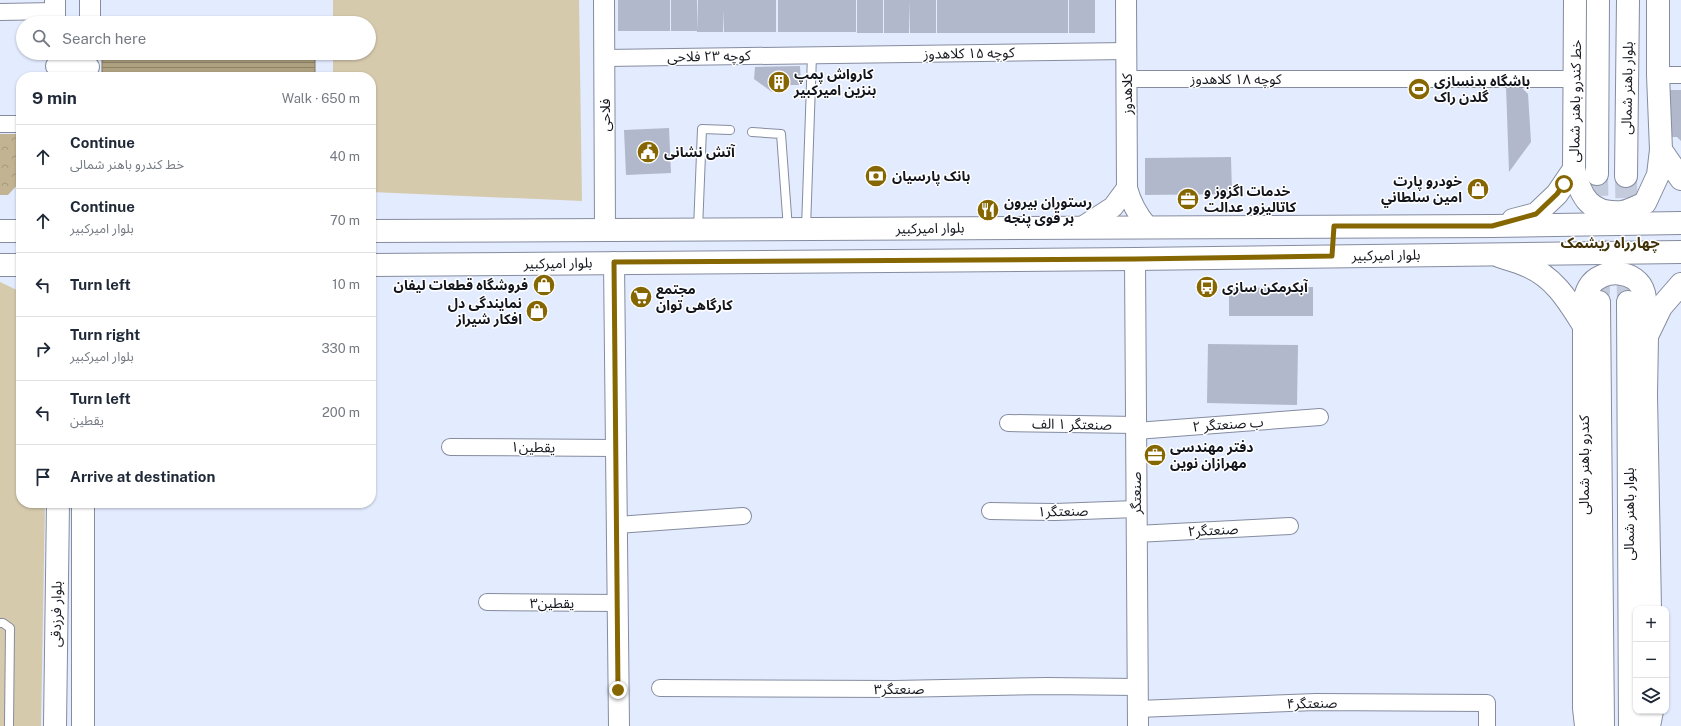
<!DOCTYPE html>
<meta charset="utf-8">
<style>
:root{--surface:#fff;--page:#f6f6f7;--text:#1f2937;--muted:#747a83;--line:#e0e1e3}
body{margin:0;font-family:"Public Sans","Noto Sans Arabic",sans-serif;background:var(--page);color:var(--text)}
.controls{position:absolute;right:12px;bottom:12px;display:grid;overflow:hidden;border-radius:8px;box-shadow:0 1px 3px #0004}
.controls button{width:36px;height:36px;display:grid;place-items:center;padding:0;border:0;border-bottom:1px solid var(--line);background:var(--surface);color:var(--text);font:20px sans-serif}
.stop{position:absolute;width:12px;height:12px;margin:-9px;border:3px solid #856600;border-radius:50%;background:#fff}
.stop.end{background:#856600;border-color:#fff;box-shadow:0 1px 4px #0008}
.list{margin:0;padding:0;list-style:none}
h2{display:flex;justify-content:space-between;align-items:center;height:52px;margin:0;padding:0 16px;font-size:17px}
h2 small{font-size:13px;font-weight:400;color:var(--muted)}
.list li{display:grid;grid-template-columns:26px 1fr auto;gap:12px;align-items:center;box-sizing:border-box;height:64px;padding:0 16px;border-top:1px solid var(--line)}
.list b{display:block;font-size:15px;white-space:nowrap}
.list p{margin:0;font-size:13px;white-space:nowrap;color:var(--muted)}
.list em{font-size:13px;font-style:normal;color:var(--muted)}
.icon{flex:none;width:22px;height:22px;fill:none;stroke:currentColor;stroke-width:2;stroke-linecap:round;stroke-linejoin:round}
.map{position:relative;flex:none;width:1681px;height:726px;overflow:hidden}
.search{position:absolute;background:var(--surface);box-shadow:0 1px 3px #0004;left:16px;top:16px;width:360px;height:44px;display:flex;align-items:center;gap:10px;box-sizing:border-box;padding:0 14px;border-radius:22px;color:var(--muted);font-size:15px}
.panel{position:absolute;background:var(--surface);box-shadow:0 1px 3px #0004;left:16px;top:72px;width:360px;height:436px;border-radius:16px}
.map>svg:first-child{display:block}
.forest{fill:url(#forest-crowns)}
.green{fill:#d6caad}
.water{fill:url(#water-rules);stroke:#807762}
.building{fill:#b1b8cc}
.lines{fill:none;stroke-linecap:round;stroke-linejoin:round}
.primary-tunnel{stroke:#c4cbdd;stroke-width:22;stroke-dasharray:22 11;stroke-linecap:butt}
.service-casing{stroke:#858c9f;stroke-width:10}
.minor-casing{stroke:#858c9f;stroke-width:18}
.tertiary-casing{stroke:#858c9f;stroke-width:22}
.secondary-casing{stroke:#858c9f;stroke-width:24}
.primary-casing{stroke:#858c9f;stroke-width:24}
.service{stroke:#fff;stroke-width:8}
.minor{stroke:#fff;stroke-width:16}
.tertiary{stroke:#fff;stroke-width:20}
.secondary{stroke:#fff;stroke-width:22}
.primary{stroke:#fff;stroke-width:22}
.route{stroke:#856600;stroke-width:5}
.labels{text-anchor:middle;stroke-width:3;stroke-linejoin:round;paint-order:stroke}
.street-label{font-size:14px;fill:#13151c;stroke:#fff}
.poi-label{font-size:14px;font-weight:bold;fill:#13151c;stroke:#fff;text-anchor:start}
.neighbourhood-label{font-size:15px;font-weight:bold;fill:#403107;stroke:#fff}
</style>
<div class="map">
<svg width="1681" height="726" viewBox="0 0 1681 726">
<defs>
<pattern id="forest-crowns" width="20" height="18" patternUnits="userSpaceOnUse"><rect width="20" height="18" fill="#c2b493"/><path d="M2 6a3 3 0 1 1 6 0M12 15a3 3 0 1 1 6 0" fill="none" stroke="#a69a7e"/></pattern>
<pattern id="water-rules" width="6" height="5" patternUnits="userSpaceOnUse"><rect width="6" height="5" fill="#aea180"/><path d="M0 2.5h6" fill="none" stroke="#8c8268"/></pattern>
</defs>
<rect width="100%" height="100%" fill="#e3ebff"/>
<polygon class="forest" points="0,134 21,134 21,181 8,195 0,195"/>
<g class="green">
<polygon points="333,0 579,0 582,201 371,192 371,77 333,77 333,53 369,53 369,23 333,23"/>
<polygon points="0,282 21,292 21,503 45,503 41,726 0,726"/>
</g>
<rect class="water" x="102" y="53" width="213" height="24"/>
<g class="building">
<rect x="618" y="0" width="52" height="31"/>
<rect x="671" y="0" width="26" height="31"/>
<polygon points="698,0 776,0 776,32 724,32 724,10 723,32 697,32"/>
<rect x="778" y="0" width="78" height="32"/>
<rect x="857" y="0" width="26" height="33"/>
<polygon points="884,0 910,0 909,33 884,33"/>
<rect x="910" y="0" width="26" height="33"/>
<polygon points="937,0 1068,0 1068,33 1042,33 1042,4 1042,33 937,33"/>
<rect x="1069" y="0" width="26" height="33"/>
<polygon points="800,66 801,85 783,85 784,92 772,92 754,79 755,67"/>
<polygon points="1506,86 1521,87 1528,94 1531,142 1509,172"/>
<polygon points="1668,90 1681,90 1681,141 1677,137 1668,137"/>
<polygon points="669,128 671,173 626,175 624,130"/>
<polygon points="1231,157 1232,194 1145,195 1145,158"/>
<polygon points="1313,287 1313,316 1229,316 1229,288"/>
<polygon points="1208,344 1298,345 1297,405 1207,403"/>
</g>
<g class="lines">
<g class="primary-tunnel">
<polyline points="1597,174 1599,295"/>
<polyline points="1626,176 1628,302"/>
</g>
<g class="service-casing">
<g id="service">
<polyline points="752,132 781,134 788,229"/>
<polyline points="806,228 812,55"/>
<polyline points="698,229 702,129 730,130"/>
<polyline points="0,623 3,623 10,628 9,726"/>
</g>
</g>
<g class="minor-casing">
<g id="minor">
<polyline points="0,12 55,11"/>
<polyline points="605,58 1127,51"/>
<polyline points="1658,75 1681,75"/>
<polyline points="1127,79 1576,79"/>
<polyline points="0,124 21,124"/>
<polyline points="1008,423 1136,425"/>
<polyline points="1136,431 1320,417"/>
<polyline points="450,447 616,448"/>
<polyline points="990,511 1055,512 1136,509"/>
<polyline points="617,525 743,516"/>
<polyline points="1136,534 1290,526"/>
<polyline points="487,602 617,603"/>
<polyline points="660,688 895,689 1047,686 1137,687"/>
<polyline points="1138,709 1316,702 1487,703 1487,726"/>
</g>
</g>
<g class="tertiary-casing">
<g id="tertiary">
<polyline points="604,0 605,230"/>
<path d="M1126 0 1127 188C1131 203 1137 214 1147 226"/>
<polyline points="55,23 55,0"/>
<polyline points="90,23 90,0"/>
<polyline points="56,66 89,67"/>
<polyline points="1082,227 1113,207 1127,188"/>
<polyline points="1135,259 1138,726"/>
<polyline points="614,262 619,726"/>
</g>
</g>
<g class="secondary-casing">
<g id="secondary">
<path d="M1499 256C1507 259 1517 261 1525 265 1554 276 1569 302 1584 326"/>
<polyline points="1650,609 1646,395 1647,336 1661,307 1681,284"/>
<polyline points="55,726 58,503"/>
<polyline points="83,726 83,503"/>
<path d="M1586 726 1584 708V326C1584 313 1582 299 1589 287 1601 267 1638 269 1644 293 1647 306 1646 323 1647 336"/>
<polyline points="1649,726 1652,711"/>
</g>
</g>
<g class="primary-casing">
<g id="primary">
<polyline points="1658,0 1658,75 1661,150 1681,179"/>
<path d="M1574 169C1580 196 1590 215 1622 212 1629 211 1638 206 1645 203L1658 175 1661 150"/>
<polyline points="1597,174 1598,0"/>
<polyline points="1626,176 1628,0"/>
<polyline points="1513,220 1536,214 1557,194 1574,169 1575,0"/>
<polyline points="0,231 21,231"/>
<polyline points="371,231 1492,226 1681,223"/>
<polyline points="0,265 21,265"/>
<polyline points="371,265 1135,259 1681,252"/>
<polyline points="1599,302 1603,726"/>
<polyline points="1628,302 1630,726"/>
</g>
</g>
<use href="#service" class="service"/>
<use href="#minor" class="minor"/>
<use href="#tertiary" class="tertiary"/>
<use href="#secondary" class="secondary"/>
<use href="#primary" class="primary"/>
</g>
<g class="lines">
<polyline class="route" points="618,690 614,262 1135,259 1332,256 1334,226 1492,226 1536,214 1557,194 1564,184"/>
</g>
<defs>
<g id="building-disc" transform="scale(1.15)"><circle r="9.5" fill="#856600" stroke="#fff"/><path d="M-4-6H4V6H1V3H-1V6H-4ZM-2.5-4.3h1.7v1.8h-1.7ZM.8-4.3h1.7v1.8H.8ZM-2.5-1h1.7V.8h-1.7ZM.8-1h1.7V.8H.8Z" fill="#fff"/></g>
<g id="stadium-disc" transform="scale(1.15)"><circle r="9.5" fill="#856600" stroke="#fff"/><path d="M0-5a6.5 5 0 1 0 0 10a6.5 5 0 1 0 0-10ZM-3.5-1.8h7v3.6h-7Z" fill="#fff"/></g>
<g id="civic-disc" transform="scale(1.15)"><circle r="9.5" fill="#856600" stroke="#fff"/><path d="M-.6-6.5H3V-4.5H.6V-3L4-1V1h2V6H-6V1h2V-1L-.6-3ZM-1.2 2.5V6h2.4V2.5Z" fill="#fff"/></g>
<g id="bank-disc" transform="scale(1.15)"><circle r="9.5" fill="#856600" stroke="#fff"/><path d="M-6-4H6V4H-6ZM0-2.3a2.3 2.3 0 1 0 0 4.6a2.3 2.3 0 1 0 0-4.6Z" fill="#fff"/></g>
<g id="shop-disc" transform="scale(1.15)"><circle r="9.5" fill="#856600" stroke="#fff"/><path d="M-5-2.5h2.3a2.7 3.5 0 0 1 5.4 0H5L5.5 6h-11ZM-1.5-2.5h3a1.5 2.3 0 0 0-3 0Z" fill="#fff"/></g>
<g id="office-disc" transform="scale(1.15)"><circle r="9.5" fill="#856600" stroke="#fff"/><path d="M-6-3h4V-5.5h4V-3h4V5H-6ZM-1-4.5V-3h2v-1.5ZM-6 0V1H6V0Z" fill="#fff"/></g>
<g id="restaurant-disc" transform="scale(1.15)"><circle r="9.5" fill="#856600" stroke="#fff"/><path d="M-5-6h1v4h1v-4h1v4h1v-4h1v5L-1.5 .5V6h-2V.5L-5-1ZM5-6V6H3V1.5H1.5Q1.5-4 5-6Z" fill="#fff"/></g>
<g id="bus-disc" transform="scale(1.15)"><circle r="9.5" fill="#856600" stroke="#fff"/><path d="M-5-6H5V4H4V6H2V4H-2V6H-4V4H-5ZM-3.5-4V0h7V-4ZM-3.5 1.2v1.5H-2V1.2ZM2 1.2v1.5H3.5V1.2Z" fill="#fff"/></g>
<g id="supermarket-disc" transform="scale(1.15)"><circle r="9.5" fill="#856600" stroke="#fff"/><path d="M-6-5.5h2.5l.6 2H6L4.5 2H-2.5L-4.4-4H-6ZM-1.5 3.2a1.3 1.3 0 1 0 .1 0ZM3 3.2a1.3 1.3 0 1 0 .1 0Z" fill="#fff"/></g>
</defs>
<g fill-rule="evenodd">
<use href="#building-disc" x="779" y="82"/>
<use href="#stadium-disc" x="1419" y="89"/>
<use href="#civic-disc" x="648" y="152"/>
<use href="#bank-disc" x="876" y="176"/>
<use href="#shop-disc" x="1478" y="189"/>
<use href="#office-disc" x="1188" y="199"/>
<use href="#restaurant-disc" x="988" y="210"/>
<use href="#shop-disc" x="544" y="285"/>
<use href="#bus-disc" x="1207" y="287"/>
<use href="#supermarket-disc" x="641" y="297"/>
<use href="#shop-disc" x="537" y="311"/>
<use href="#office-disc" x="1155" y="455"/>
</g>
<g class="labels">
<g class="street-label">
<text transform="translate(969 53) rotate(-1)" y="5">کوچه ۱۵ کلاهدوز</text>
<text transform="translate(709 56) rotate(-1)" y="5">کوچه ۲۳ فلاحی</text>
<text x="1236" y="84">کوچه ۱۸ کلاهدوز</text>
<text transform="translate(1627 88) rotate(-89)" y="5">بلوار باهنر شمالی</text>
<text transform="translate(1127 94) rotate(-90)" y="5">کلاهدوز</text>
<text transform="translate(1575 101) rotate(-89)" y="5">خط کندرو باهنر شمالی</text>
<text transform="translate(605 115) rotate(-90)" y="5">فلاحی</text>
<text transform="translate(930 228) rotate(-1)" y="5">بلوار امیرکبیر</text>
<text transform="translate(1386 255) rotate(-1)" y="5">بلوار امیرکبیر</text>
<text transform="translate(558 263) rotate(-1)" y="5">بلوار امیرکبیر</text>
<text transform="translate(1072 424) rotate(1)" y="5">صنعتگر ۱ الف</text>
<text transform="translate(1228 424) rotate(-4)" y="5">۲ ب صنعتگر</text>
<text transform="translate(533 447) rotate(1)" y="5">یقطین۱</text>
<text transform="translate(1584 465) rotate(-90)" y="5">کندرو باهنر شمالی</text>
<text transform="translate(1136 493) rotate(-90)" y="5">صنعتگر</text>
<text transform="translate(1063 511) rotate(-1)" y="5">صنعتگر۱</text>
<text transform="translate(1629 514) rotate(-90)" y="5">بلوار باهنر شمالی</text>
<text transform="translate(1213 530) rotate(-3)" y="5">صنعتگر۲</text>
<text x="552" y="608">یقطین۳</text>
<text transform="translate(56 614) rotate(-89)" y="5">بلوار فرزدقی</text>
<text x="899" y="694">صنعتگر۳</text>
<text transform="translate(1312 703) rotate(-1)" y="5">صنعتگر۴</text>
</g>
<g class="poi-label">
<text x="794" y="79">کارواش پمپ<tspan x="794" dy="16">بنزین امیرکبیر</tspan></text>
<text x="1434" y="86">باشگاه بدنسازی<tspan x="1434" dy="16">گلدن راک</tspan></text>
<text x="664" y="157">آتش نشانی</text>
<text x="892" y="181">بانک پارسیان</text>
<text x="1462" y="186" text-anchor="end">خودرو پارت<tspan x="1462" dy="16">امين سلطاني</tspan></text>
<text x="1204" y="196">خدمات اگزوز و<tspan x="1204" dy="16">کاتالیزور عدالت</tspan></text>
<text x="1004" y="207">رستوران بیرون<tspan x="1004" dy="16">بر قوی پنجه</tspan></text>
<text x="528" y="290" text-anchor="end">فروشگاه قطعات لیفان</text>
<text x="1222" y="292">آبکرمکن سازی</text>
<text x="656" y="294">مجتمع<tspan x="656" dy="16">کارگاهی توان</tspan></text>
<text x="522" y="308" text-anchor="end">نمایندگی دل<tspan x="522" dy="16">افکار شیراز</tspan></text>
<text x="1170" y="452">دفتر مهندسی<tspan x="1170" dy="16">مهرازان نوین</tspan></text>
</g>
<g class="neighbourhood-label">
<text x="1610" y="248">چهارراه ریشمک</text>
</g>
</g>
</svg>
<div class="controls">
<button>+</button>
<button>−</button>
<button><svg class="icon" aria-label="layers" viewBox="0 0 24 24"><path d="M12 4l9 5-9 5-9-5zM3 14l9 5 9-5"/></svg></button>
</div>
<div class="stop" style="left:1564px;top:184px"></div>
<div class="stop end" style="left:618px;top:690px"></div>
<div class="search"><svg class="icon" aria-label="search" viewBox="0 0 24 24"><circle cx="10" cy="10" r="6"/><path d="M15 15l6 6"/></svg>Search here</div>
<section class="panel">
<h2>9 min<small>Walk · 650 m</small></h2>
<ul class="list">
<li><svg class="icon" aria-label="ahead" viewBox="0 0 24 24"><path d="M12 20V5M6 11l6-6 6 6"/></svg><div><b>Continue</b><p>خط کندرو باهنر شمالی</p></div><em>40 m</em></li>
<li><svg class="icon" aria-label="ahead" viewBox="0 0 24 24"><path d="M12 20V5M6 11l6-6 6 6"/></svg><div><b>Continue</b><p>بلوار امیرکبیر</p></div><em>70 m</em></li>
<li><svg class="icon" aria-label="left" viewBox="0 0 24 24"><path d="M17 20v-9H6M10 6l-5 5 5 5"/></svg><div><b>Turn left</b></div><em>10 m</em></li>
<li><svg class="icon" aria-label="right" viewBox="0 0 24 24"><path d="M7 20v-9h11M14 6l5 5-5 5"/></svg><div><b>Turn right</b><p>بلوار امیرکبیر</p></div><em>330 m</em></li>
<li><svg class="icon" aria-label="left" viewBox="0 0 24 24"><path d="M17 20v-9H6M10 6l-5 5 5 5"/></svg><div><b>Turn left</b><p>یقطین</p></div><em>200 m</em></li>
<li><svg class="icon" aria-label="arrive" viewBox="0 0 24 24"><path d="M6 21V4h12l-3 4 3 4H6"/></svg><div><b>Arrive at destination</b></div></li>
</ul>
</section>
</div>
